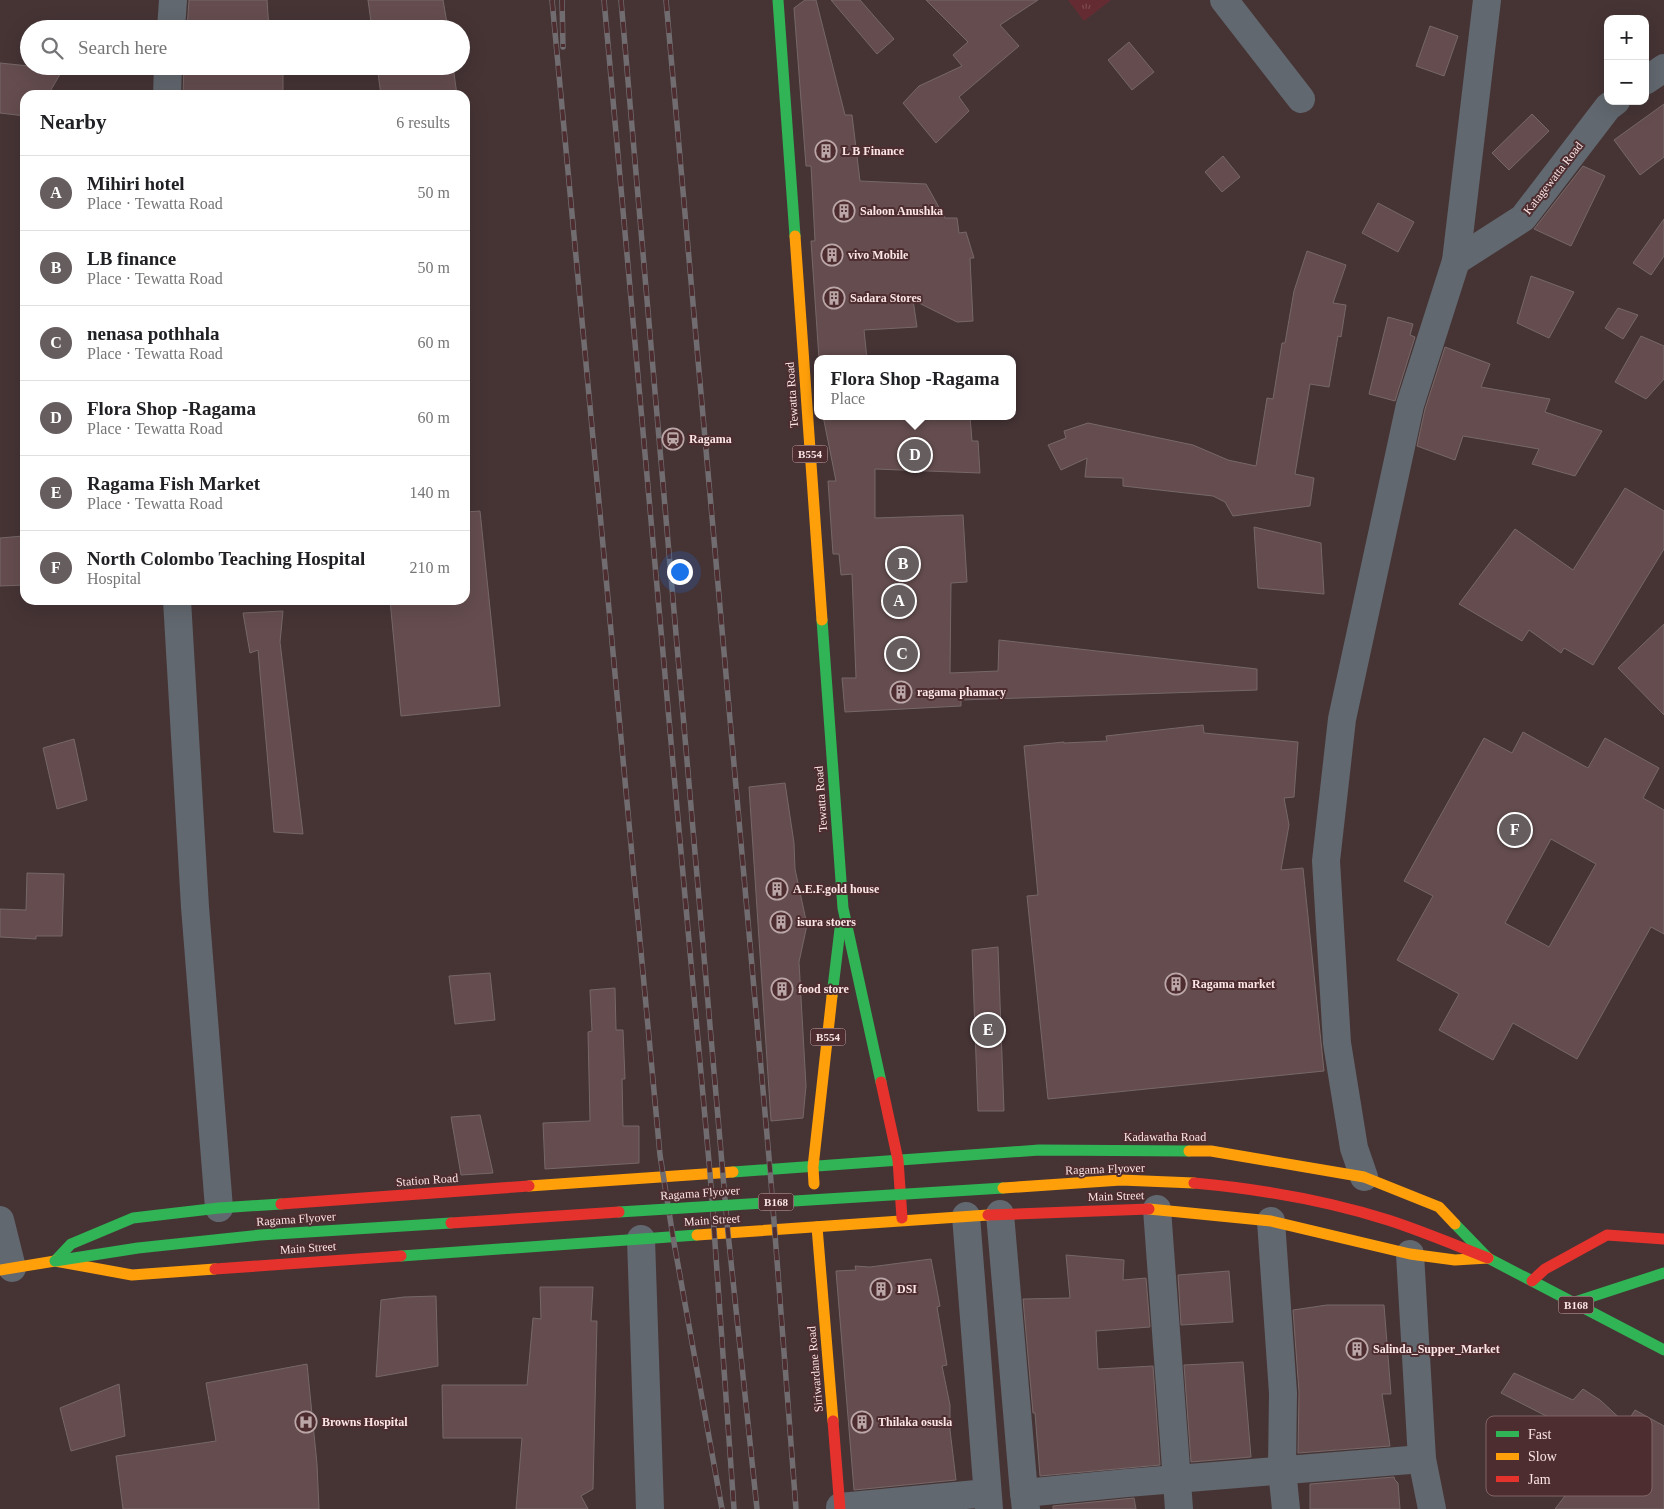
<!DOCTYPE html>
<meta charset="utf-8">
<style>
:root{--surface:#fff;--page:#f6f6f6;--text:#202124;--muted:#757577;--line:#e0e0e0;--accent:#665d5f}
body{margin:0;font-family:"Times New Roman",serif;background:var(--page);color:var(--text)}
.controls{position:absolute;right:15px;top:15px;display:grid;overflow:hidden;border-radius:10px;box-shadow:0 5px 20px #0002}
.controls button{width:45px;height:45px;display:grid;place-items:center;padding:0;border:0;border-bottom:1px solid var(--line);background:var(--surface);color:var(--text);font:25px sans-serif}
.you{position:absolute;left:679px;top:571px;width:18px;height:18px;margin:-12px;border:4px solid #fff;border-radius:50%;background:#1a73e8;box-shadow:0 0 0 8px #1a73e833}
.badge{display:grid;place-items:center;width:32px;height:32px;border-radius:50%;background:var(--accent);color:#fff;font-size:16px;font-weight:700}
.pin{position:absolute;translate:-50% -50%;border:2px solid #fff;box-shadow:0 1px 5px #0006}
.popup{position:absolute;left:814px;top:355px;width:202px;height:65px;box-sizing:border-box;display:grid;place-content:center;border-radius:10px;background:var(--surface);filter:drop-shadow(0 1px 4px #0005);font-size:16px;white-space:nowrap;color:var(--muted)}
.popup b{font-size:19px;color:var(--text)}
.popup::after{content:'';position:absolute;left:50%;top:100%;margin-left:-10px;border:10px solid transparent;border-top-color:var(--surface)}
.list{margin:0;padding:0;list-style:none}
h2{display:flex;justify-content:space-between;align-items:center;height:65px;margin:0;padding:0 20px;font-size:21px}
h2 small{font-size:16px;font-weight:400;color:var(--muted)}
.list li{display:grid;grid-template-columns:32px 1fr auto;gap:15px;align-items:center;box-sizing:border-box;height:75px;padding:0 20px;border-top:1px solid var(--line)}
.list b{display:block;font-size:19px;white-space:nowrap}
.list p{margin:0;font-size:16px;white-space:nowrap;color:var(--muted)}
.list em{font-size:16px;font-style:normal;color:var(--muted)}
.icon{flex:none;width:28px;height:28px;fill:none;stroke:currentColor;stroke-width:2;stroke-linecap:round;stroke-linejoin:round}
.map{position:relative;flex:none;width:1664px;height:1509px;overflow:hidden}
.search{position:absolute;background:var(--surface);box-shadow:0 5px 20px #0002;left:20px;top:20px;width:450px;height:55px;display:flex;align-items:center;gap:12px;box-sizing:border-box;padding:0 18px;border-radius:28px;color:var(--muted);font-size:19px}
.panel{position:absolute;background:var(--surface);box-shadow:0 5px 20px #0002;left:20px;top:90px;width:450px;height:515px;border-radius:15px}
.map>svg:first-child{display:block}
.park{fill:url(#park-tufts)}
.building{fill:#654d4f;stroke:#766768;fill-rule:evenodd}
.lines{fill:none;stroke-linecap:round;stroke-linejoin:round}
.street{stroke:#62686f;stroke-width:28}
.fast{stroke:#30b455;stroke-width:11}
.slow{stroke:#ff9f0a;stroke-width:11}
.jam{stroke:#e5322d;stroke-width:11}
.rail-casing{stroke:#716c70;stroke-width:5.5}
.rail{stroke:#4d2d2f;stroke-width:4;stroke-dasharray:11;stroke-linecap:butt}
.fast-bridge{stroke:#30b455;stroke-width:11}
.slow-bridge{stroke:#ff9f0a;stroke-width:11}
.jam-bridge{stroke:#e5322d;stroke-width:11}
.labels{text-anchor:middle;stroke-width:4;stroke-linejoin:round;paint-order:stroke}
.shield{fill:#4d2d2f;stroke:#c7aeaf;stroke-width:1}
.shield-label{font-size:11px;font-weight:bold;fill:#fbe5e6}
.poi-label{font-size:12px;font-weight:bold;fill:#fbe5e6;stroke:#4d2d2f;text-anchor:start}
.street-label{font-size:12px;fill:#fbe5e6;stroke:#4d2d2f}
.key{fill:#4d2d2f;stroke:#816466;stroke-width:1}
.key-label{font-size:14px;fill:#fbe5e6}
</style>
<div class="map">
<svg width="1664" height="1509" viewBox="0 0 1664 1509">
<defs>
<pattern id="park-tufts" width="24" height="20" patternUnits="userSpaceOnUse" patternTransform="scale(1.25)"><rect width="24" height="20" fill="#652b32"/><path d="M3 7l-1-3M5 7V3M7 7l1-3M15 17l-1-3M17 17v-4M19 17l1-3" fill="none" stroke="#7c4a50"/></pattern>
</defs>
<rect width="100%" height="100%" fill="#463435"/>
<polygon class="park" points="1068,0 1111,0 1084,21"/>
<g class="building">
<polygon points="189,0 267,0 269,29 187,29"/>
<polygon points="368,0 443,0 448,29 372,29"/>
<polygon points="805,0 816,0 845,115 852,115 860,181 926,184 945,218 957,218 959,233 966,232 974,258 970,258 973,321 957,322 913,300 917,327 864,330 867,359 819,359 811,241 815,241 811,166 806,166 794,8"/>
<polygon points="831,0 860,0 894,39 877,54"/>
<polygon points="926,0 1038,0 1000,25 1019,46 959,97 969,111 936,143 903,103 919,86 962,66 953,55 968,42"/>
<polygon points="1430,26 1458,36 1444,76 1416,66"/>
<polygon points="1129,42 1154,72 1132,90 1108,60"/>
<polygon points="0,63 29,66 63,69 48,95 25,95 25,116 0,113"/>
<polygon points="184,66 283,66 283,95 183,95"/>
<polygon points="377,66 453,66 457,95 381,95"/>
<polygon points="1664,104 1664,157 1640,175 1614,140"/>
<polygon points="1532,114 1549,131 1509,170 1492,153"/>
<polygon points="1223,156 1240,177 1222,192 1205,172"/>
<polygon points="1583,166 1605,176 1571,246 1534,229"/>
<polygon points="1378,203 1414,222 1398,252 1362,233"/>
<polygon points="1664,219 1664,256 1651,275 1633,263"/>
<polygon points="1307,251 1346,265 1333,303 1346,305 1341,337 1338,336 1329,387 1310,384 1295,474 1314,478 1310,506 1233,516 1225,502 1213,496 1123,486 1123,478 1085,477 1087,458 1061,470 1048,445 1066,438 1064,431 1088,423 1193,445 1228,460 1256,466 1267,398 1273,399 1282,343 1285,343 1294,291"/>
<polygon points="1531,276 1574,292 1549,338 1517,323"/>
<polygon points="1618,308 1638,315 1623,339 1605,328"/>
<polygon points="1388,317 1413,324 1410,335 1415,337 1395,401 1369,394"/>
<polygon points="1641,336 1664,346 1664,379 1646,399 1615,382"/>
<polygon points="1445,347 1490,364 1481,387 1550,399 1545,412 1602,431 1575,476 1532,464 1539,449 1463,436 1455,460 1417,446 1425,409"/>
<polygon points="823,416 970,416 972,441 978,441 980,473 875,469 875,518 963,515 967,582 951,583 950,673 998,671 999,640 1257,669 1257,690 961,700 961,706 845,712 842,678 856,678 852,574 841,575 839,554 833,554 828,481 836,481"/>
<polygon points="1625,488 1664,511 1664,549 1593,665 1564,648 1561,653 1529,630 1522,641 1459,604 1515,529 1573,570"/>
<polygon points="480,511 500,706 401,716 390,600 465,600 465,512"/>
<polygon points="1254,527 1321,543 1324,594 1258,588"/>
<polygon points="23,536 25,585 0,586 0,538"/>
<polygon points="283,611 280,642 303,834 274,832 258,650 250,653 243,613"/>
<polygon points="1664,624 1664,715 1618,668"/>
<polygon points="1203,725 1204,733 1298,742 1294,797 1284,798 1289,825 1281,870 1303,868 1324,1071 1048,1099 1027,896 1038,895 1024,746 1064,742 1064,743 1107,741 1106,736"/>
<path d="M1523 732 1588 768 1605 738 1659 768 1643 798 1664 810V934L1651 927 1577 1059 1513 1023 1493 1060 1439 1030 1459 994 1397 960 1433 896 1404 881 1434 827 1484 738 1512 753ZM1551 839 1596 864 1549 947 1505 923Z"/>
<polygon points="74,739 87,800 57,809 43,748"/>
<polygon points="785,783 794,843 795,869 807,925 799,962 806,1086 803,1118 771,1121 749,787"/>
<polygon points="27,873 64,874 62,936 36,936 36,939 0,937 0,909 26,910"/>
<polygon points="998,947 1004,1111 978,1111 972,950"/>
<polygon points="490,973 495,1020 455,1024 449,976"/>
<polygon points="615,988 616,1030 623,1030 625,1079 622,1079 623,1126 639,1126 639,1163 545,1169 543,1123 590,1121 588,1032 592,1031 590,990"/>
<polygon points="480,1115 493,1173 461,1175 451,1117"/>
<polygon points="1066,1255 1124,1260 1123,1280 1146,1278 1150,1327 1096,1331 1098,1369 1153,1366 1160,1465 1040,1476 1035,1413 1033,1413 1023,1299 1070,1298"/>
<polygon points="931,1259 940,1306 937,1307 947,1365 942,1366 950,1405 950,1430 956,1480 854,1490 836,1271 856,1270 855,1266 870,1267"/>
<polygon points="1229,1271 1233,1322 1181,1325 1178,1275"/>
<polygon points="540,1287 593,1287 591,1321 597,1321 593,1489 581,1496 588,1509 516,1509 522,1438 443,1438 442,1385 527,1385 533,1318 541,1319"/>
<polygon points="436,1296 438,1366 376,1377 381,1300 404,1297"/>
<polygon points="1327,1305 1384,1305 1391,1394 1382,1394 1390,1446 1298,1453 1299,1392 1293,1310"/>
<polygon points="1243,1362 1251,1457 1191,1462 1184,1365"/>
<polygon points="307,1364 317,1464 319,1509 123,1509 116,1456 216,1441 206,1383"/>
<polygon points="1514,1373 1573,1400 1583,1389 1600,1400 1626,1424 1635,1410 1664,1426 1664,1509 1555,1509 1577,1480 1543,1457 1532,1443 1554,1420 1501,1393"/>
<polygon points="119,1384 125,1436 71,1451 60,1408"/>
<polygon points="1394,1477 1395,1480 1398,1483 1400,1509 1310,1509 1310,1484"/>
<polygon points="1134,1498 1136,1509 1053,1509 1053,1506"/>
</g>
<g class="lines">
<g class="street">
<polyline points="1224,0 1301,99"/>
<polyline points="171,29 173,0"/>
<polyline points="1645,81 1664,68"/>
<polyline points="167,95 168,66"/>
<polyline points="1456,261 1523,218 1608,107 1616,101"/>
<polyline points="177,600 195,907 219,1208"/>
<polyline points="1364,1177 1354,1148 1337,1043 1326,861 1342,719 1410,405 1456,261 1487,0"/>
<polyline points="1157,1209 1179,1509"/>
<polyline points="1000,1214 1024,1493 1026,1509"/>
<polyline points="966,1216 989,1509"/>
<polyline points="0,1220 12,1268"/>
<polyline points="1271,1221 1283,1393 1282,1470 1286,1509"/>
<polyline points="641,1239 650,1509"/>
<polyline points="1410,1254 1422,1459 1432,1509"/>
<polyline points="1024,1493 1127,1483 1422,1459"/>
<polyline points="840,1507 987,1493"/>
</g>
<g class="fast">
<polyline points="778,0 795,236"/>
<polyline points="822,620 843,908 881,1082"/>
<polyline points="832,996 840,929"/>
<polyline points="733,1172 1039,1150 1189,1151"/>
<polyline points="1455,1224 1488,1258 1664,1350"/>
<polyline points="401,1256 697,1235"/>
<polyline points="55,1261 71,1244 133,1218 219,1208 281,1204"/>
<polyline points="1572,1303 1664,1273"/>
</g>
<g class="slow">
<polyline points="795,236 822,620"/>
<polyline points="1189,1151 1211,1151 1364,1177 1439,1207 1455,1224"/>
<polyline points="814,1184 813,1167 832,996"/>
<polyline points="529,1186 733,1172"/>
<polyline points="1149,1209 1271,1221 1410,1254 1455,1260 1488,1258"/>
<polyline points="817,1227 833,1421"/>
<polyline points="697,1235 988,1215"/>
<polyline points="0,1270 55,1261 132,1275 215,1269"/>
</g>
<g class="jam">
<polyline points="881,1082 898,1160 902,1218"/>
<polyline points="281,1204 529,1186"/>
<polyline points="988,1215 1149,1209"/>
<polyline points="215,1269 401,1256"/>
<polyline points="1532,1281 1545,1269 1607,1235 1664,1239"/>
<polyline points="833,1421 840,1509"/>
</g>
<g class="rail-casing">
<g id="rail">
<polyline points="552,0 660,1155 673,1237 722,1509"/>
<polyline points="562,0 563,47"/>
<polyline points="604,0 710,1173 734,1509"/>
<polyline points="621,0 728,1233 757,1509"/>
<polyline points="666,0 770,1169 796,1509"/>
</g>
</g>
<use href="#rail" class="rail"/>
<g class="fast-bridge">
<polyline points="619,1212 1003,1188"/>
<polyline points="55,1261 138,1248 260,1235 451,1223"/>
</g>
<polyline class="slow-bridge" points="1003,1188 1121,1180 1194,1183"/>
<g class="jam-bridge">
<path d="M1194 1183C1260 1189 1325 1200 1388 1220 1422 1231 1455 1245 1488 1258"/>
<polyline points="451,1223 619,1212"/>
</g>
</g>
<defs>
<g id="building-ring" transform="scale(1.125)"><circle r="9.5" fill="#4d2d2f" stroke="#bca7a8" stroke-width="1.5"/><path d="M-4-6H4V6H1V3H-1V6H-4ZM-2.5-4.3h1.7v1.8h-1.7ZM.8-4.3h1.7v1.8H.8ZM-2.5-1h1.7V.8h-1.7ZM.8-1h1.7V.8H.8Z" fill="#bca7a8"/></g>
<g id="station-ring" transform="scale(1.125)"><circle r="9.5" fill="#4d2d2f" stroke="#bca7a8" stroke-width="1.5"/><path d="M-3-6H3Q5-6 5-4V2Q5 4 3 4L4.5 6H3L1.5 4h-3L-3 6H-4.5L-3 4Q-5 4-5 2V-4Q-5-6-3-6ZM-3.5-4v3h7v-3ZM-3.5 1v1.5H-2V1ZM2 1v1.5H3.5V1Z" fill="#bca7a8"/></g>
<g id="hospital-ring" transform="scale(1.125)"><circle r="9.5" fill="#4d2d2f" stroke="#bca7a8" stroke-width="1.5"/><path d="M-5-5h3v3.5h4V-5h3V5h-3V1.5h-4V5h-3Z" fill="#bca7a8"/></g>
</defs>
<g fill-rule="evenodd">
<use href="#building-ring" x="826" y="151"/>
<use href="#building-ring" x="844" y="211"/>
<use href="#building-ring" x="832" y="255"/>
<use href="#building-ring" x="834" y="298"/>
<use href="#station-ring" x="673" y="439"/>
<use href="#building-ring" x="901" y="692"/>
<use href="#building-ring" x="777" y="889"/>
<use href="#building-ring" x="781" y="922"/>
<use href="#building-ring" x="1176" y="984"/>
<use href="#building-ring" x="782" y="989"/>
<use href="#building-ring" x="881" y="1289"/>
<use href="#building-ring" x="1357" y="1349"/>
<use href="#hospital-ring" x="306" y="1422"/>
<use href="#building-ring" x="862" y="1422"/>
</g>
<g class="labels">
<g class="shield">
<rect x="792.5" y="445.5" width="35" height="17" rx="4"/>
<rect x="810.5" y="1028.5" width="35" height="17" rx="4"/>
<rect x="758.5" y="1193.5" width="35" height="17" rx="4"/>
<rect x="1558.5" y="1296.5" width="35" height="17" rx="4"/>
</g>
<g class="shield-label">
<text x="810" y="458">B554</text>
<text x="828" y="1041">B554</text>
<text x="776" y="1206">B168</text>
<text x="1576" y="1309">B168</text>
</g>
<g class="poi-label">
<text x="842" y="155">L B Finance</text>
<text x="860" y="215">Saloon Anushka</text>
<text x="848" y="259">vivo Mobile</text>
<text x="850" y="302">Sadara Stores</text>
<text x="689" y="443">Ragama</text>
<text x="917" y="696">ragama phamacy</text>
<text x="793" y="893">A.E.F.gold house</text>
<text x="797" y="926">isura stoers</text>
<text x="1192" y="988">Ragama market</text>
<text x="798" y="993">food store</text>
<text x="897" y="1293">DSI</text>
<text x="1373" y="1353">Salinda_Supper_Market</text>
<text x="322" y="1426">Browns Hospital</text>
<text x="878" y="1426">Thilaka osusla</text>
</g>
<g class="street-label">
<text transform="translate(1553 178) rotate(-52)" y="4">Katagewatta Road</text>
<text transform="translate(792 395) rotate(-94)" y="4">Tewatta Road</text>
<text transform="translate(821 799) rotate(-94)" y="4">Tewatta Road</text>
<text x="1165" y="1141">Kadawatha Road</text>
<text transform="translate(1105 1169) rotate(-2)" y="4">Ragama Flyover</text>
<text transform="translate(427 1180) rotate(-4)" y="4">Station Road</text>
<text transform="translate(700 1193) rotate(-4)" y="4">Ragama Flyover</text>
<text transform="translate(1116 1196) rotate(-2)" y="4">Main Street</text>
<text transform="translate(296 1219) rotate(-4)" y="4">Ragama Flyover</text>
<text transform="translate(712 1220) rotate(-4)" y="4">Main Street</text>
<text transform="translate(308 1248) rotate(-4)" y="4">Main Street</text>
<text transform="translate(815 1369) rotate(-95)" y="4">Siriwardane Road</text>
</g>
</g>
<rect x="1486" y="1416" width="166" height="80" rx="8" class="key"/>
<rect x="1496" y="1431" width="23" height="6" fill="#30b455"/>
<rect x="1496" y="1453" width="23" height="7" fill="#ff9f0a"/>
<rect x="1496" y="1476" width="23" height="6" fill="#e5322d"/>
<g class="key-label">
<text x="1528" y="1439">Fast</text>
<text x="1528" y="1461">Slow</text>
<text x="1528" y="1484">Jam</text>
</g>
</svg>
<div class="controls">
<button>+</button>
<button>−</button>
</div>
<div class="you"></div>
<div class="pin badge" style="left:899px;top:601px">A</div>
<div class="pin badge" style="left:903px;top:564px">B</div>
<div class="pin badge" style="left:902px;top:654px">C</div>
<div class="pin badge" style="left:915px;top:455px">D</div>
<div class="popup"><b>Flora Shop -Ragama</b>Place</div>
<div class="pin badge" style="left:988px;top:1030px">E</div>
<div class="pin badge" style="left:1515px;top:830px">F</div>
<div class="search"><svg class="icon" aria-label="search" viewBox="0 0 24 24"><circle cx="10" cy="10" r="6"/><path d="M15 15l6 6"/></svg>Search here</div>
<section class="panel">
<h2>Nearby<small>6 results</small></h2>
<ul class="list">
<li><span class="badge">A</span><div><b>Mihiri hotel</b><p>Place · Tewatta Road</p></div><em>50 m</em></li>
<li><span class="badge">B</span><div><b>LB finance</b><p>Place · Tewatta Road</p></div><em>50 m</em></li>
<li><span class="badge">C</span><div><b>nenasa pothhala</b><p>Place · Tewatta Road</p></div><em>60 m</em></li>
<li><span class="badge">D</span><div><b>Flora Shop -Ragama</b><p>Place · Tewatta Road</p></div><em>60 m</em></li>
<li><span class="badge">E</span><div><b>Ragama Fish Market</b><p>Place · Tewatta Road</p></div><em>140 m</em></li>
<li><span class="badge">F</span><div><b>North Colombo Teaching Hospital</b><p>Hospital</p></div><em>210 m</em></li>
</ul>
</section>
</div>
